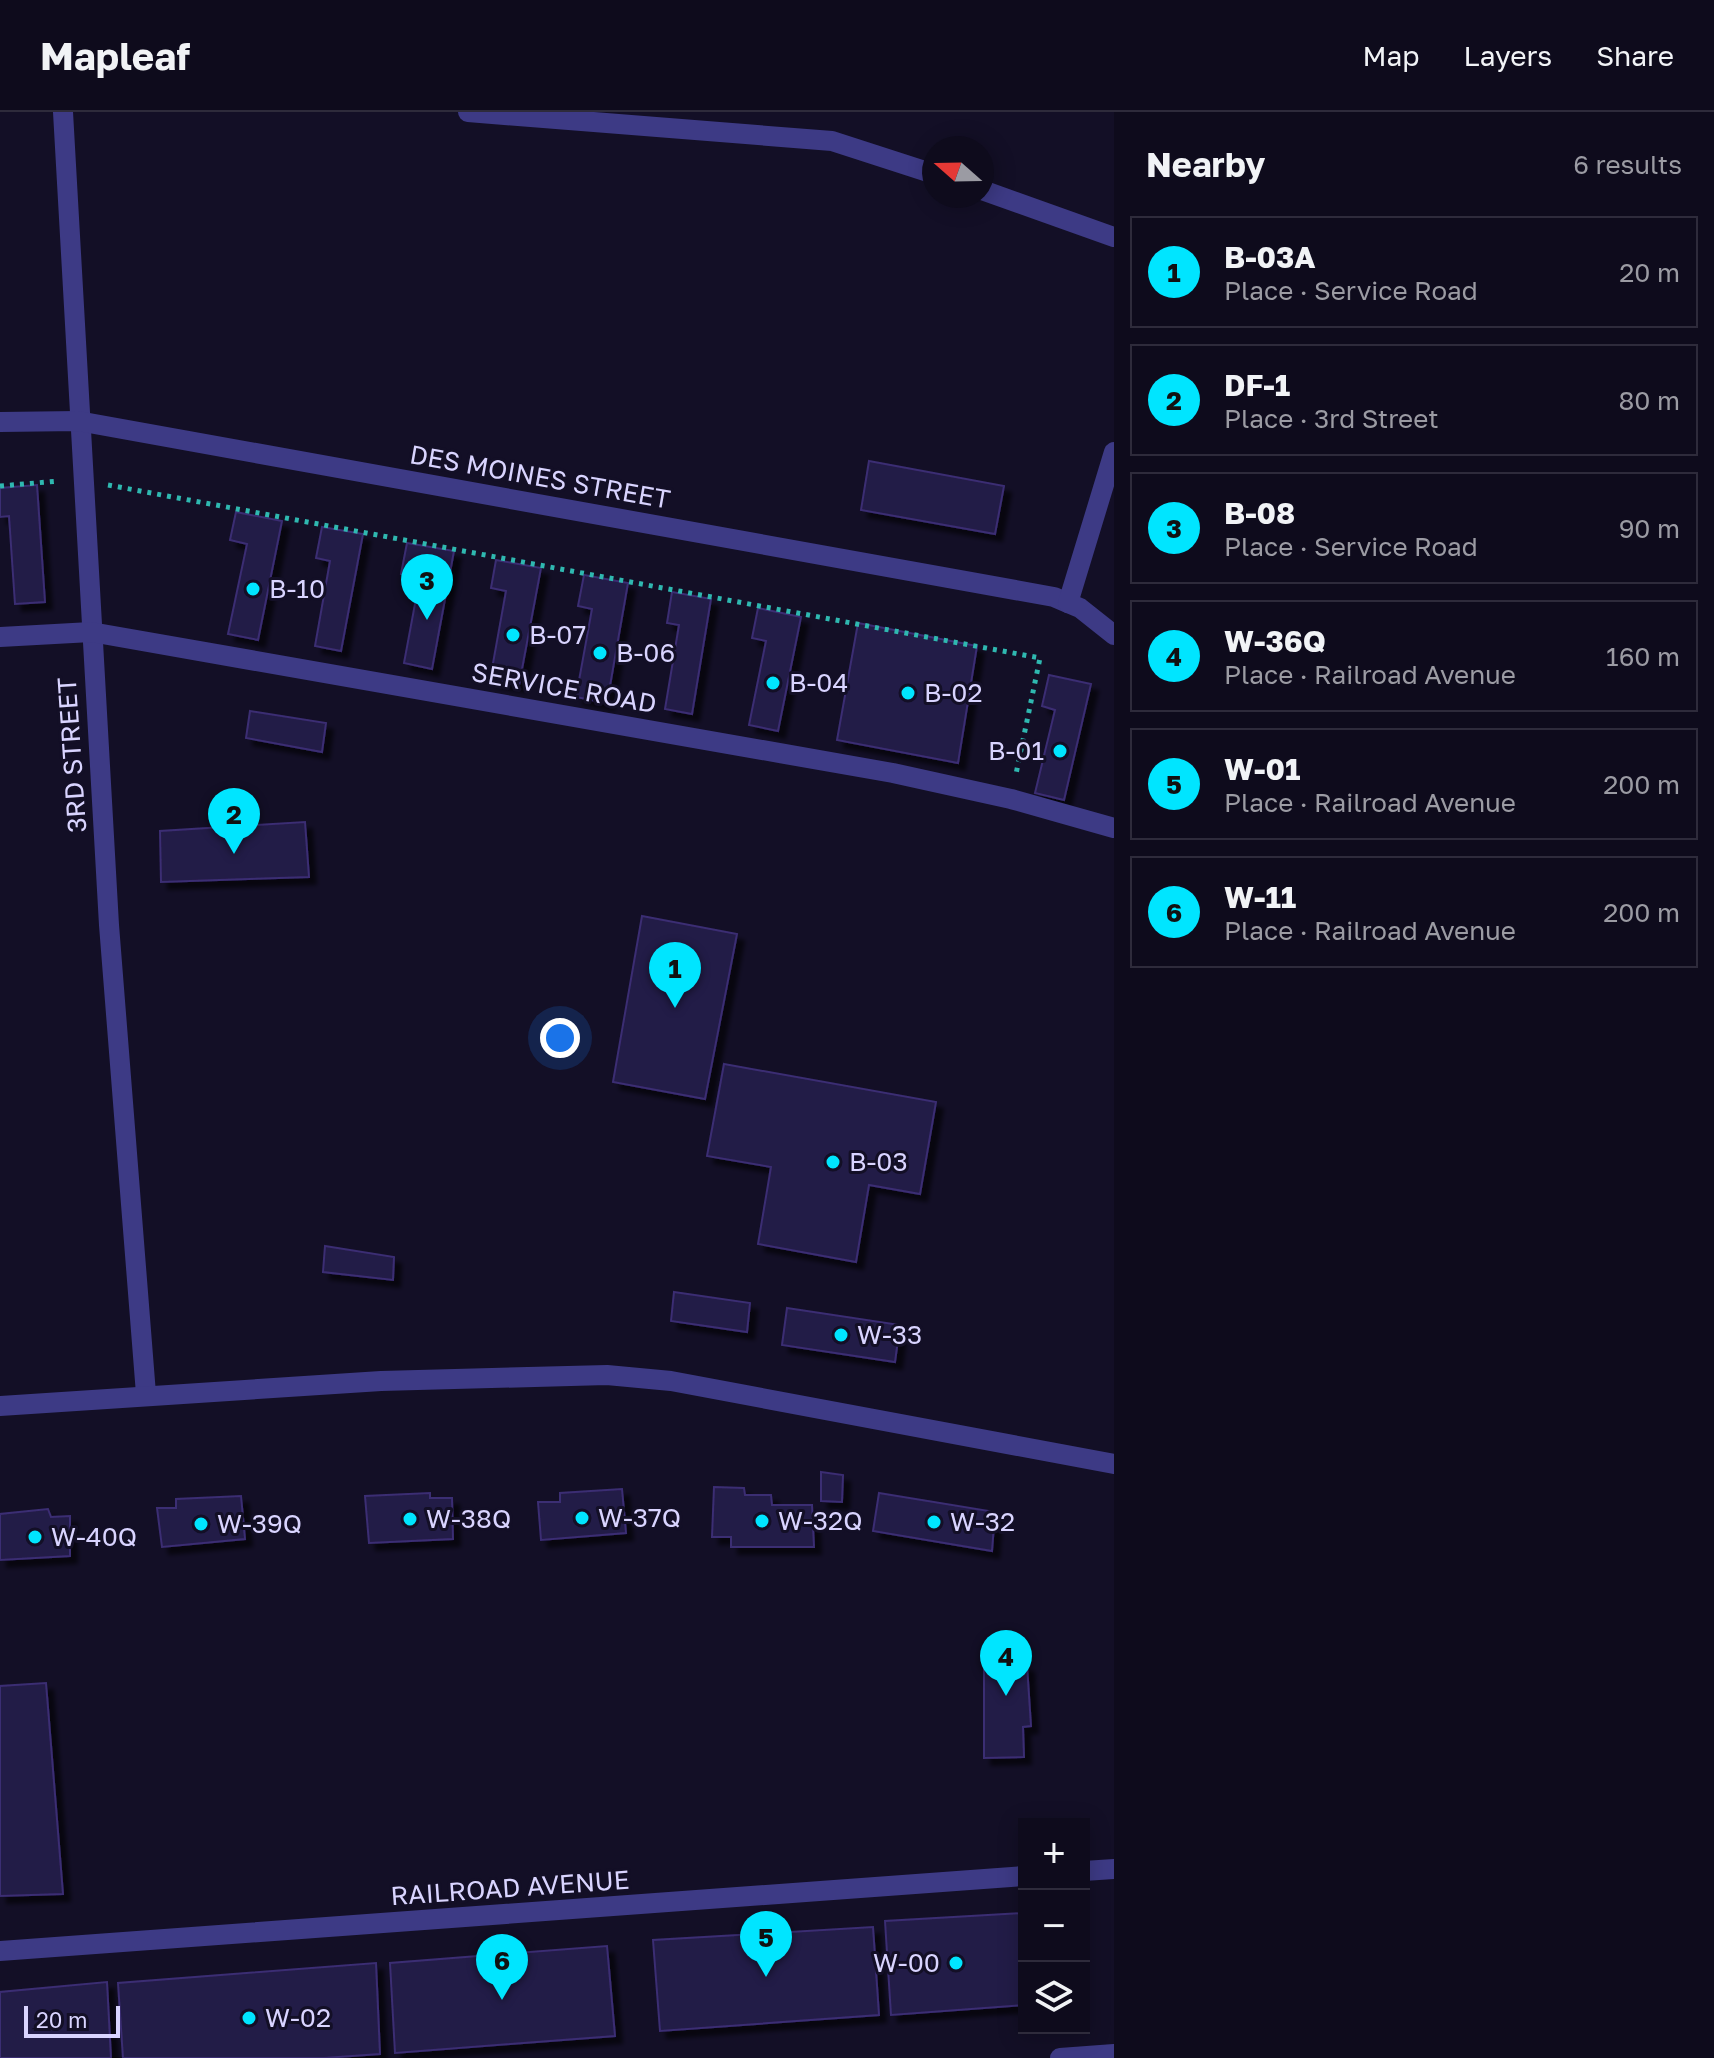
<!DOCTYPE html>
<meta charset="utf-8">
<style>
:root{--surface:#0e0b1c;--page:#171425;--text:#f1f3f6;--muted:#9b9ba3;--line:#2e2b3b;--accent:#00e5ff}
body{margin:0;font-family:"Golos Text",sans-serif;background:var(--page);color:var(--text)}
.controls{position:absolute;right:24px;bottom:24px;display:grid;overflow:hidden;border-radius:0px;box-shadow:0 4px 20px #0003}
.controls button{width:72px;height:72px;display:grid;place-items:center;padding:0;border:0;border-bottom:2px solid var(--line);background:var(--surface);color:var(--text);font:40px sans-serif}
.compass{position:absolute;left:922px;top:24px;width:72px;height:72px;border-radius:50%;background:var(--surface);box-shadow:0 4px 20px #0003;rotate:290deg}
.scale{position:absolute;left:24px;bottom:20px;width:96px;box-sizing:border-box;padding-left:8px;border:4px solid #d9d4ff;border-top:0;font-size:22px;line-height:28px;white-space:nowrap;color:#d9d4ff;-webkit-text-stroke:6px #130f26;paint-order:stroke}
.you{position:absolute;left:560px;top:926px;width:28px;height:28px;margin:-20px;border:6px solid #fff;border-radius:50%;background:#1a73e8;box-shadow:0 0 0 12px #1a73e833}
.badge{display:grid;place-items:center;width:52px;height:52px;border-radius:50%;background:var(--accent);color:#111;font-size:26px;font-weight:700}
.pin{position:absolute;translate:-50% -66px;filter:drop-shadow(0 2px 4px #0008)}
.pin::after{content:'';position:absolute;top:42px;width:28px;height:24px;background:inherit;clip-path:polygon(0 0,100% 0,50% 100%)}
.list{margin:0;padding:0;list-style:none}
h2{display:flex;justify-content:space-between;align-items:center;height:104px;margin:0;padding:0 32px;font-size:34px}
h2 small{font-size:26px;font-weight:400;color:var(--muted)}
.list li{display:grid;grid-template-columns:52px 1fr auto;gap:24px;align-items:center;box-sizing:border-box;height:112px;margin:0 16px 16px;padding:0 16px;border:2px solid var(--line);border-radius:0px}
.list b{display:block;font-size:30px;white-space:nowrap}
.list p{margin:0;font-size:26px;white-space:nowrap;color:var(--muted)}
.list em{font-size:26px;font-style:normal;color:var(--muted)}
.icon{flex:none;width:44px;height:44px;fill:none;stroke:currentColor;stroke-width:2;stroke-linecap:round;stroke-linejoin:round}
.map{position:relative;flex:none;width:1114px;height:1946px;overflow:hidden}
header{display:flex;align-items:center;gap:48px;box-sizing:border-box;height:112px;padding:0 40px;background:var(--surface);border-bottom:2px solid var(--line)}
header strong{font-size:38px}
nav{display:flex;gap:44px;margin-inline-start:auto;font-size:28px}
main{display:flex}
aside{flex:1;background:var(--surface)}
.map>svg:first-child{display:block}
.building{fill:#241b47;stroke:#3b2d73;stroke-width:2;filter:url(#shadow)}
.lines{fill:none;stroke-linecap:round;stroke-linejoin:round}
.path{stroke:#2fb8b0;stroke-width:5;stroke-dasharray:4 6;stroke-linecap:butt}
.minor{stroke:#3d3a85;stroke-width:20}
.poi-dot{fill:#00e5ff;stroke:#130f26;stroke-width:3}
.labels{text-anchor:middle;stroke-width:6;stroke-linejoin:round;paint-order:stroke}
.street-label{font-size:26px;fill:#d9d4ff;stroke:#130f26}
.poi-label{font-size:26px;fill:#d9d4ff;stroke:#130f26;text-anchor:start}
</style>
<header>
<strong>Mapleaf</strong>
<nav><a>Map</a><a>Layers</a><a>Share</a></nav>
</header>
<main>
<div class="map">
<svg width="1114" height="1946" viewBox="0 0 1114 1946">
<defs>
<filter id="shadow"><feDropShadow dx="7" dy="7" stdDeviation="2" flood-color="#0009"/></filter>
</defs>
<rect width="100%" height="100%" fill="#130f26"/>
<g class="building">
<polygon points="869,349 1004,374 995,422 861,398"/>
<polygon points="37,373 45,490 15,492 9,404 0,405 0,376"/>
<polygon points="236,400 282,409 258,528 228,522 247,432 230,428"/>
<polygon points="322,415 363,422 341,539 315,534 330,449 316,446"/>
<polygon points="407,431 454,439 432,557 404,551 420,465 401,462"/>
<polygon points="496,448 541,456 519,573 490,568 506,479 491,476"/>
<polygon points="584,463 628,471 607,591 576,585 592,497 578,494"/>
<polygon points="672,480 711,487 692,602 665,597 679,513 667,511"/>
<polygon points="758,496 801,505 778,619 749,613 766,529 752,526"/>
<polygon points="858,511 977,534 958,651 837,628"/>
<polygon points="1049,563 1091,572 1064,688 1035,681 1055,598 1042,594"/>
<polygon points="250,599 326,611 322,640 246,626"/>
<polygon points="305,710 309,765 161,770 160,719"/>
<polygon points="642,804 737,822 705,987 613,970"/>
<polygon points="724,952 936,990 920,1082 869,1073 856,1150 758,1132 771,1055 707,1044"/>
<polygon points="325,1134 394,1145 393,1168 323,1160"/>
<polygon points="674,1180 750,1191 747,1220 671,1209"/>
<polygon points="787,1196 900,1213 895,1250 782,1233"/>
<polygon points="821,1360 843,1363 842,1390 821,1389"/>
<polygon points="714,1375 744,1376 745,1383 771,1383 772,1393 812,1393 814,1435 731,1435 731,1425 712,1425"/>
<polygon points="622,1377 626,1421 541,1428 538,1390 560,1390 560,1381"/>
<polygon points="430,1381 430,1386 452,1386 453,1427 369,1431 365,1384"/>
<polygon points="879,1381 995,1400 992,1439 873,1419"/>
<polygon points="241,1384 245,1427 162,1435 157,1396 176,1396 176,1387"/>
<polygon points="48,1397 51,1405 70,1404 70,1444 0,1448 0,1402"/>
<polygon points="984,1552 1027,1553 1031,1614 1023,1615 1024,1645 984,1646"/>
<polygon points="46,1571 63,1782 0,1784 0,1574"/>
<polygon points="1024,1801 1024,1893 891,1903 885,1809"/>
<polygon points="873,1815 879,1903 660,1919 653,1828"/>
<polygon points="607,1834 615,1924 395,1941 390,1851"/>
<polygon points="376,1851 380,1942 324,1946 123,1946 118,1871"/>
<polygon points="107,1870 111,1946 0,1946 0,1880"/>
</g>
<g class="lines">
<g class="path">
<polyline points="108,373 1040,546 1016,662"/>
<polyline points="0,374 59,369"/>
</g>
<g class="minor">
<polyline points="63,0 109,813 146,1282"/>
<polyline points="468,0 832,29 934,62"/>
<polyline points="982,78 1114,125"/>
<polyline points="0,310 78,309 1054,485 1068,491"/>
<polyline points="1114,340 1068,491 1080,496 1114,523"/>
<polyline points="0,525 91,520 893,661 1011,687 1114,716"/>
<polyline points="0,1294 381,1269 607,1263 671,1269 1114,1352"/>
<polyline points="1084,1759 1114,1757"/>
<polyline points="0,1839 1024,1764"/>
<polyline points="1060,1946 1114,1942"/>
</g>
</g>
<g class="poi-dot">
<circle cx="253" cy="477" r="8"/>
<circle cx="513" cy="523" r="8"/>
<circle cx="600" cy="541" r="8"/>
<circle cx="773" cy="571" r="8"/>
<circle cx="908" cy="581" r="8"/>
<circle cx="1060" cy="639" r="8"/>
<circle cx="833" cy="1050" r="8"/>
<circle cx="841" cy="1223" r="8"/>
<circle cx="582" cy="1406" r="8"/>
<circle cx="410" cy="1407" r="8"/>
<circle cx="762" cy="1409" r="8"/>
<circle cx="934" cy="1410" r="8"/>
<circle cx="201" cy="1412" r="8"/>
<circle cx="35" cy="1425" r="8"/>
<circle cx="956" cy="1851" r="8"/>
<circle cx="249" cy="1906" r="8"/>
</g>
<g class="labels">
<g class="street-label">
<text transform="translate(540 365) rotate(10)" y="9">DES MOINES STREET</text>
<text transform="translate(564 576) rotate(10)" y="9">SERVICE ROAD</text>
<text transform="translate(72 643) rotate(-94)" y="9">3RD STREET</text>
<text transform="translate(510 1776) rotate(-4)" y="9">RAILROAD AVENUE</text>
</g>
<g class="poi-label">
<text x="269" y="486">B-10</text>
<text x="529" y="532">B-07</text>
<text x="616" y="550">B-06</text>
<text x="789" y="580">B-04</text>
<text x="924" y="590">B-02</text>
<text x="1044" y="648" text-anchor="end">B-01</text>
<text x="849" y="1059">B-03</text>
<text x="857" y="1232">W-33</text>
<text x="598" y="1415">W-37Q</text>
<text x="426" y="1416">W-38Q</text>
<text x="778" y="1418">W-32Q</text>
<text x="950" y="1419">W-32</text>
<text x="217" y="1421">W-39Q</text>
<text x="51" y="1434">W-40Q</text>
<text x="940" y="1860" text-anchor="end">W-00</text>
<text x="265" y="1915">W-02</text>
</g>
</g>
</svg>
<div class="controls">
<button>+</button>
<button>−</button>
<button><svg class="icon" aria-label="layers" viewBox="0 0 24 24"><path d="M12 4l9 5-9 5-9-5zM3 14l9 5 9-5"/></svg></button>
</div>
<svg class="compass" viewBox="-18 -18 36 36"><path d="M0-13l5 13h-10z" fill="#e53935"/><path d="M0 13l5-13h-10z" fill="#9b9ba3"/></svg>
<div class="scale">20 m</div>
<div class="you"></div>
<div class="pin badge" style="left:675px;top:896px">1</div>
<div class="pin badge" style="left:234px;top:742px">2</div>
<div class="pin badge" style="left:427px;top:508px">3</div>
<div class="pin badge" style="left:1006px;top:1584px">4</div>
<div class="pin badge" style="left:766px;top:1865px">5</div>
<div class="pin badge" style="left:502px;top:1888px">6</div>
</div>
<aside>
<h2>Nearby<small>6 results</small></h2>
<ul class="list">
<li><span class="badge">1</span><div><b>B-03A</b><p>Place · Service Road</p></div><em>20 m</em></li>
<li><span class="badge">2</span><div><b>DF-1</b><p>Place · 3rd Street</p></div><em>80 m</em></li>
<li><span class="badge">3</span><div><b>B-08</b><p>Place · Service Road</p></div><em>90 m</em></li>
<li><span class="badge">4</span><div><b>W-36Q</b><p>Place · Railroad Avenue</p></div><em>160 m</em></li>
<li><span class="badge">5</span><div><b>W-01</b><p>Place · Railroad Avenue</p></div><em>200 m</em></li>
<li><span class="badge">6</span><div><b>W-11</b><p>Place · Railroad Avenue</p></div><em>200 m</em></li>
</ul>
</aside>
</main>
